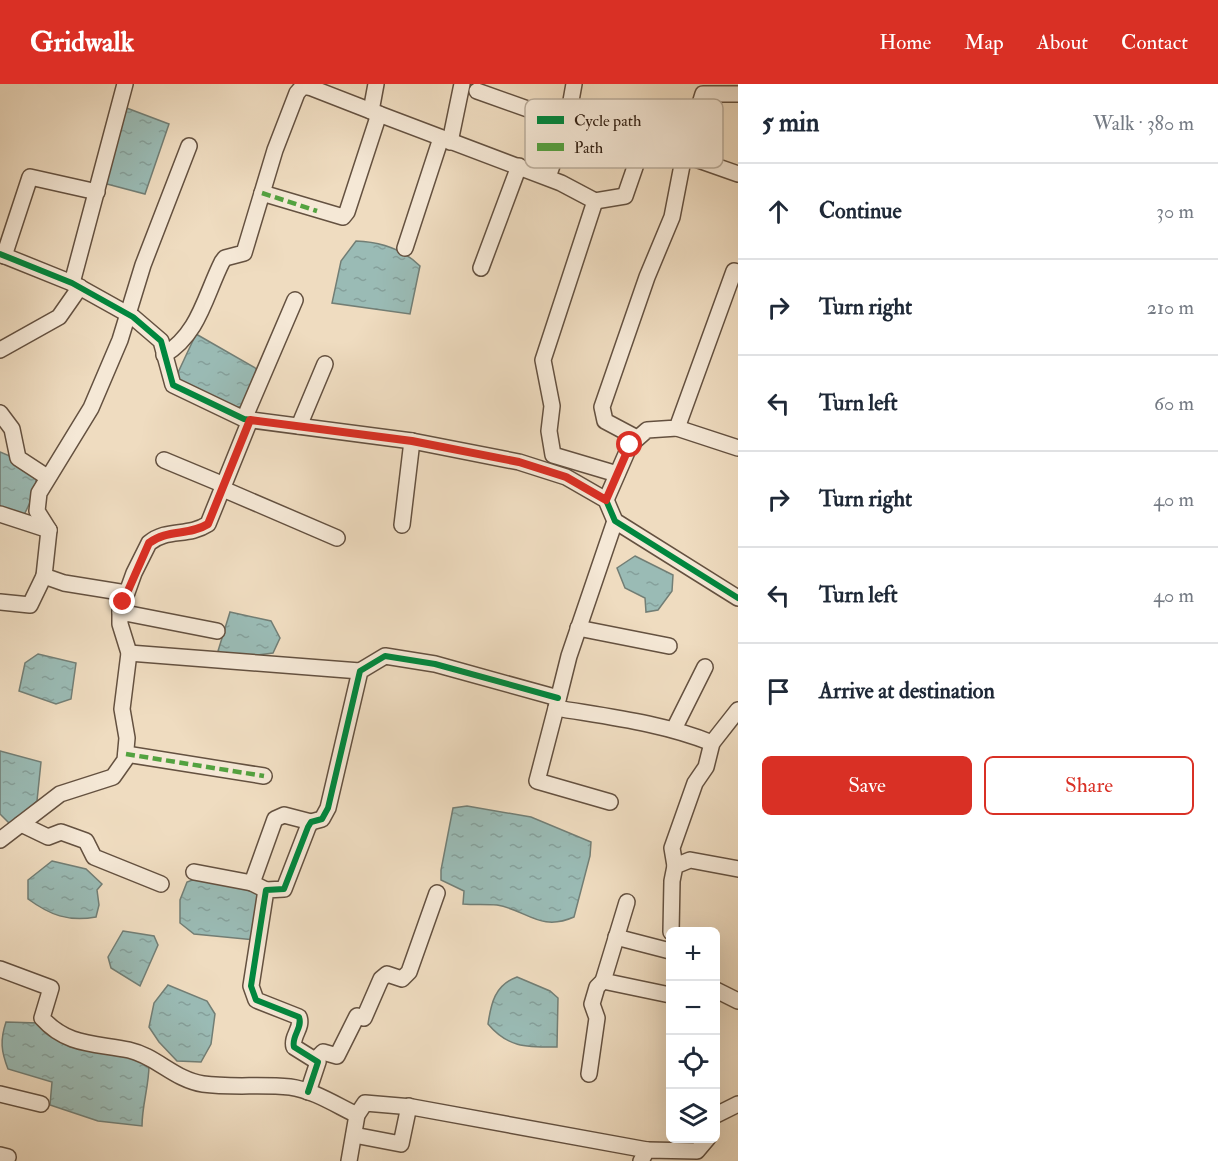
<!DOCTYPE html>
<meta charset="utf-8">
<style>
:root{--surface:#fff;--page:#f6f6f7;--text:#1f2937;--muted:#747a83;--line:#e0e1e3;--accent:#d93025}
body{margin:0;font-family:"IM FELL Double Pica",serif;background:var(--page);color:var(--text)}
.controls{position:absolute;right:18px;bottom:18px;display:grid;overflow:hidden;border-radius:9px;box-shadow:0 6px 24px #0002}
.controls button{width:54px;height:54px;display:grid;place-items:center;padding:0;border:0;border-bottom:2px solid var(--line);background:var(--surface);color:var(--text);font:30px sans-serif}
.stop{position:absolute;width:18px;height:18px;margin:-14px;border:4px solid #d93025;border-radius:50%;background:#fff}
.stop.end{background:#d93025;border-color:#fff;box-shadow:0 2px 6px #0008}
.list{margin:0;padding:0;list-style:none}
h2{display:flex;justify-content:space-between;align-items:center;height:78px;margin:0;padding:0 24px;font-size:26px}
h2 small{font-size:20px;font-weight:400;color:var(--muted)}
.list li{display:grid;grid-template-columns:39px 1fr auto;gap:18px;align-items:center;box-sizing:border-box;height:96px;padding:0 24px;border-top:2px solid var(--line)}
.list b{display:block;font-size:22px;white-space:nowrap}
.list em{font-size:20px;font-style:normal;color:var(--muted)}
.actions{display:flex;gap:12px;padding:18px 24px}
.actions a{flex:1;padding:14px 0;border:2px solid var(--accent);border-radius:9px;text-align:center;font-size:21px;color:var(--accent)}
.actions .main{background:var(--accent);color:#fff}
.icon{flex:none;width:33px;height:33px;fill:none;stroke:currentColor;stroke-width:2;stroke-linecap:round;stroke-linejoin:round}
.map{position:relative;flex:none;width:738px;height:1077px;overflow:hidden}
header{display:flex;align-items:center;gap:36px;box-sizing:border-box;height:84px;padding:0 30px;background:var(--accent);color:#fff}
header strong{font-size:28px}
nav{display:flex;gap:33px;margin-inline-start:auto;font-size:21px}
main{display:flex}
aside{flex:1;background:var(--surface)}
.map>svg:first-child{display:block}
.water{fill:url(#water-ripples);stroke:#727e75;stroke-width:1.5}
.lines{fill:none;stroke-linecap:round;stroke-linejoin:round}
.minor-casing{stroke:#645140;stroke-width:18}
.minor{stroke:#f5e8d6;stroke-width:15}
.quiet{stroke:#53a240;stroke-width:4.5;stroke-dasharray:9 4.5;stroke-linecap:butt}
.cycleway-casing{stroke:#f5e8d6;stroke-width:10}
.cycleway{stroke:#00873e;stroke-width:6}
.route{stroke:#d93025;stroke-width:8}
.key{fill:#f5e8d6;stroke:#bbad9c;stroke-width:1.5}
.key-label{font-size:16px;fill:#352316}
</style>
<header>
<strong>Gridwalk</strong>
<nav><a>Home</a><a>Map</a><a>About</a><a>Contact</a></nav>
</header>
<main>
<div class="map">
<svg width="738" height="1077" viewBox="0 0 738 1077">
<defs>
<pattern id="water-ripples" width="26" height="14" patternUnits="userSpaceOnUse" patternTransform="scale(1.5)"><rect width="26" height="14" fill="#9abbb5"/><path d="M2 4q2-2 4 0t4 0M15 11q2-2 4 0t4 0" fill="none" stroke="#85a09b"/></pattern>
</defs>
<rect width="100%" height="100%" fill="#efdcc0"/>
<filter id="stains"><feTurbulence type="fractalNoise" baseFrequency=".00333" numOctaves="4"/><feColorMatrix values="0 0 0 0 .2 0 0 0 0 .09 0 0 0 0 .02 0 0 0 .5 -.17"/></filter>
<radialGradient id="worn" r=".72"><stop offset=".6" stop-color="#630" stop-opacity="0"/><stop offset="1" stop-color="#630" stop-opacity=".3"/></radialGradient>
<g class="water">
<polygon points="124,23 169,40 145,110 103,99"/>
<path d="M356 157C380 158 402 164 420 182L410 230 332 219 341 177Z"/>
<polygon points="196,250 257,285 245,321 231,326 175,295"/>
<polygon points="0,368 36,383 36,406 24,431 0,427"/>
<polygon points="635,472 673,491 672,507 658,526 646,528 645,514 625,504 617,484"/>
<polygon points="230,528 271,537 280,554 273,569 236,574 218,567"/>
<polygon points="38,570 76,579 71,615 56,620 19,607 25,579"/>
<polygon points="0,667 41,678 37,717 11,741 0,730"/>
<path d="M467 722 531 733 591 758 590 772 574 833C540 848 527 826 497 821 486 820 474 821 463 820L464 807 441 796V786L453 724Z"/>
<path d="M52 777 86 785 102 800 97 806 99 821 96 833C68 838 50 831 28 815V796Z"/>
<polygon points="203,792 259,803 255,856 194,850 180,839 180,816 187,798"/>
<polygon points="123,847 154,852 158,861 140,902 111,884 108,873"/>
<path d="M517 893 550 907 558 914 557 963C527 963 508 964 488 940 491 919 495 901 517 893Z"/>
<polygon points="168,901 207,917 215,930 211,960 201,978 177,977 159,958 149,943 154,919"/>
<path d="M6 938 39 939 108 961 149 981C149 1002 142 1021 142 1042L98 1037 50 1021 52 998 8 985C1 967 0 956 6 938Z"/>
</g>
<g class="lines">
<g class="minor-casing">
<g id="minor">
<polyline points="376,0 371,27 561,99 595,117 625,112 643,60 684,71 703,10 738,10"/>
<polyline points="477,7 567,39 643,60"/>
<polyline points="450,58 462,0"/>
<polyline points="548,93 567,39 574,0"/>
<polyline points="262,109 343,133 347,128 379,30"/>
<polyline points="595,117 543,276 552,322 549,347 553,371 617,390"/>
<polyline points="405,164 441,54"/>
<polyline points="0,170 72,199 133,233 161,257 173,301 244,335 412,357 519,378 566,393 606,416 615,437 738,514"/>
<polyline points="4,172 30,93 97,108"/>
<polyline points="481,184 519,82"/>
<polyline points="72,199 125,0"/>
<polyline points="0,266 59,233 80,203"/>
<path d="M164 271C199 250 205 212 222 178L225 174 244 169 275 66 297 9 303 2 312 4 371 27"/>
<polyline points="0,329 12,345 18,374 47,393"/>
<polyline points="244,335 295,216"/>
<polyline points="299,342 325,280"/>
<polyline points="677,344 738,364"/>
<polyline points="637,354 605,337 602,323 647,193 672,133 684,71 738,90"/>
<polyline points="164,376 224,401"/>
<polyline points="223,405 337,454"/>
<polyline points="606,416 630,361 647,346 677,344 734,187 738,188"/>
<polyline points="0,430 49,446"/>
<path d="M615 437 569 572 556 624C609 633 662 639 712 659"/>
<polyline points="402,441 412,357"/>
<polyline points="126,509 64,499 44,492 49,446 37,427 39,409 91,324 120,256 143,181 189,62"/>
<polyline points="0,518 30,521 44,492"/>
<polyline points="120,528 217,547"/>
<polyline points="578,544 669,562"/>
<polyline points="129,569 360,587"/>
<polyline points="556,624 537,697 610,718"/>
<polyline points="674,645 705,583"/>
<polyline points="126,670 264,692"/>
<polyline points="21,740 48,753 61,748 86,757 94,773 161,800"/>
<path d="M0 756 60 710 113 693 125 676 127 654 122 625 129 569 120 540V528L134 489 149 459C167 444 188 453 208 440L250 336"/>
<polyline points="675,782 672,764 695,699 706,683 712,659 738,626"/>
<polyline points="194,788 252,799"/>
<polyline points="266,806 252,799 275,735 284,731 311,738"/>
<polyline points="627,818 603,897 670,911"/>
<polyline points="671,848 672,797 675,782 690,776 738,785"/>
<polyline points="616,853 670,867"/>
<path d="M0 885 51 904 42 934C67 962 95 959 129 966 156 972 175 996 203 1000 231 1004 261 1000 290 1003 313 1006 336 1021 357 1031"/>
<polyline points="716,906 738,917"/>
<polyline points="316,975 323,968 337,972 357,932 364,934 381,895 387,890 402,895 409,888 437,809"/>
<polyline points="589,990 597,934 592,920 597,903 603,897"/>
<path d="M308 1008 318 978 294 963C291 952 303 944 299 933L256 916 251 902 266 806 284 805 308 743 311 738 322 735 328 724 360 587 385 572 435 580 558 614"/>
<polyline points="0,1010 41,1020"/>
<polyline points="716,1031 738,1020"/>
<polyline points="354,1051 401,1060 409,1022"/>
<polyline points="0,1071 8,1073"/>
<polyline points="349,1077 357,1031 365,1019 412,1023 647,1066"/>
<polyline points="641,1077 647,1066 697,1067 708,1054"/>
</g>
</g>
<use href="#minor" class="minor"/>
<g class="quiet">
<polyline points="262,109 317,127"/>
<polyline points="126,670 264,692"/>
</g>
<g class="cycleway-casing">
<g id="cycleway">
<polyline points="0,170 72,199 133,233 161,257 173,301 244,335 412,357 519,378 566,393 606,416 615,437 738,514"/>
<path d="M308 1008 318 978 294 963C291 952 303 944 299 933L256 916 251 902 266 806 284 805 308 743 311 738 322 735 328 724 360 587 385 572 435 580 558 614"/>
</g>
</g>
<use href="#cycleway" class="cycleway"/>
</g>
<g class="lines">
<path class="route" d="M123 518 149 459C167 445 189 452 208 440L250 336 412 357 519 378 566 393 606 416 630 361"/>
</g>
<rect x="525" y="15" width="198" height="69" rx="9" class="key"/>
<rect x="537" y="32" width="27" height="8" fill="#00873e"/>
<rect x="537" y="59" width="27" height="8" fill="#53a240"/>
<g class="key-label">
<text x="574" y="42">Cycle path</text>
<text x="574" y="69">Path</text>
</g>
<rect width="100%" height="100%" filter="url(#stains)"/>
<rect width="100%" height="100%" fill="url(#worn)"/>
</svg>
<div class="controls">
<button>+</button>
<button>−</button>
<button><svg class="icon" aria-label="locate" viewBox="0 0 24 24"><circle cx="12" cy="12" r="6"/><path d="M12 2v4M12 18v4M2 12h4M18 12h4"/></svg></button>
<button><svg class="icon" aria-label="layers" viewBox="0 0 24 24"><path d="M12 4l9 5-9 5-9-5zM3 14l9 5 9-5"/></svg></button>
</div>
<div class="stop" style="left:630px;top:361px"></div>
<div class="stop end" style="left:123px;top:518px"></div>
</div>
<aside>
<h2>5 min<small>Walk · 380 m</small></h2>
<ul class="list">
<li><svg class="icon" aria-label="ahead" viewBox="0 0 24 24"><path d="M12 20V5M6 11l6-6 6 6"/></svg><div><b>Continue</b></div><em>30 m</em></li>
<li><svg class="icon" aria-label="right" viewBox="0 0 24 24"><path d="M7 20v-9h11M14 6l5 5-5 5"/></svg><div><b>Turn right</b></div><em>210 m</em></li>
<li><svg class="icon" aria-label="left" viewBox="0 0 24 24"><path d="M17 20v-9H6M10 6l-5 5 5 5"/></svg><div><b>Turn left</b></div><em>60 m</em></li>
<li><svg class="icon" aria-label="right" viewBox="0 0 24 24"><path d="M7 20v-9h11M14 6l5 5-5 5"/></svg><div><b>Turn right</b></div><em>40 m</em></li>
<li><svg class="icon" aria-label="left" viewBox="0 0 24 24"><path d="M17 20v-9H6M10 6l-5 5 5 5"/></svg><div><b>Turn left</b></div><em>40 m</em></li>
<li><svg class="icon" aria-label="arrive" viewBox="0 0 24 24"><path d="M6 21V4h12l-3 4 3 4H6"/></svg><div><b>Arrive at destination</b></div></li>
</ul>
<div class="actions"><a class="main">Save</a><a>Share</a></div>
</aside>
</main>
